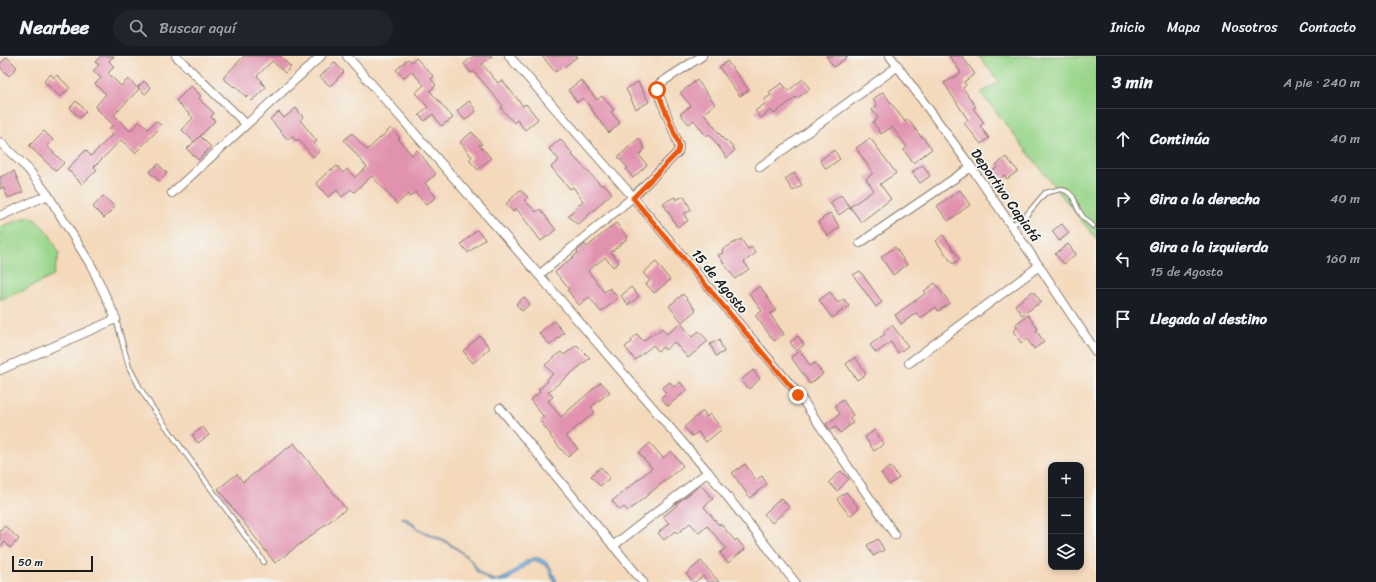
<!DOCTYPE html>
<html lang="es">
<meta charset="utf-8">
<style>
:root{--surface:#171b24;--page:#20242c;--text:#f1f3f6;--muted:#9ea1a6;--line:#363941}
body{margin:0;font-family:Sriracha,sans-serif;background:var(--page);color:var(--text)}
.controls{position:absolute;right:12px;bottom:12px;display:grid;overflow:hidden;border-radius:8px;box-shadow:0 2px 6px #0003}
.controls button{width:36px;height:36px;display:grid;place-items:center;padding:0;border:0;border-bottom:1px solid var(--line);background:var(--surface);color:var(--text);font:20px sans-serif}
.scale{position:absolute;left:12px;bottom:10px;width:81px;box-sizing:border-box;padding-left:4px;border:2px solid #1c1c1c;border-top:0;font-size:11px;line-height:14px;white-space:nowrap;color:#1c1c1c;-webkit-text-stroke:3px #f6f6f2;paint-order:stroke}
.stop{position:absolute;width:12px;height:12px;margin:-9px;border:3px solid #ea580c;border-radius:50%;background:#fff}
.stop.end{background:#ea580c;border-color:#fff;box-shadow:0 1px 4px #0008}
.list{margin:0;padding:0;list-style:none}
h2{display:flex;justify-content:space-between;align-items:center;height:52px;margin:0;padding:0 16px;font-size:17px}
h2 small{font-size:13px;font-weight:400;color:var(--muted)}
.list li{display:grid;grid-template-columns:26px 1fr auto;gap:12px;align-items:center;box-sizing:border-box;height:60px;padding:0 16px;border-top:1px solid var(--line)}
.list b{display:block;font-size:15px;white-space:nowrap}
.list p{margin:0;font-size:13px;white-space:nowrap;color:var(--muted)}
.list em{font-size:13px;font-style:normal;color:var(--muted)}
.icon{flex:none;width:22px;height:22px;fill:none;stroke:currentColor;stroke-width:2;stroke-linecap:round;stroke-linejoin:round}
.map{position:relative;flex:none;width:1096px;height:526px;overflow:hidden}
header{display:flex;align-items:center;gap:24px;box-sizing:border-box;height:56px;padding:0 20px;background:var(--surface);border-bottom:1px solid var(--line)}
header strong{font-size:19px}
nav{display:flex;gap:22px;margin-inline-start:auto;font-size:14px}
.search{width:280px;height:36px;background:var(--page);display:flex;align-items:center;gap:10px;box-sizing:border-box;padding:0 14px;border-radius:22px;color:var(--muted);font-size:15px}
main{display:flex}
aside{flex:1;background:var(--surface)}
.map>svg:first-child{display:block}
.green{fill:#99d68a;stroke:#5a7953}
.water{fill:#77b5ea;stroke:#4a6883}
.building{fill:#e192af}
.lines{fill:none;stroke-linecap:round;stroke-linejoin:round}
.service-casing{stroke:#887a6c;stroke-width:6}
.minor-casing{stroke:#887a6c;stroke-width:10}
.service{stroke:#fff;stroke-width:4}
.minor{stroke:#fff;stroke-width:8}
.route{stroke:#ea580c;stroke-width:5}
.labels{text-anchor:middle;stroke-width:3.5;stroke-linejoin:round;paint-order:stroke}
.street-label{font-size:14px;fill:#1c1c1c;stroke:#f6f6f2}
</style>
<header>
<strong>Nearbee</strong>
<div class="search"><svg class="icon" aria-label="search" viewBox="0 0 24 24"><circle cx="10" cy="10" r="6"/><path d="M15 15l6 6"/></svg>Buscar aquí</div>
<nav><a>Inicio</a><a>Mapa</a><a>Nosotros</a><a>Contacto</a></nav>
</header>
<main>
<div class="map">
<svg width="1096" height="526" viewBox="0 0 1096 526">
<rect width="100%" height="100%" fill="#f6f6f2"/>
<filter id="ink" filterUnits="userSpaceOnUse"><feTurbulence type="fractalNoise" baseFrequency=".025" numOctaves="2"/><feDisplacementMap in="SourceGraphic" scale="8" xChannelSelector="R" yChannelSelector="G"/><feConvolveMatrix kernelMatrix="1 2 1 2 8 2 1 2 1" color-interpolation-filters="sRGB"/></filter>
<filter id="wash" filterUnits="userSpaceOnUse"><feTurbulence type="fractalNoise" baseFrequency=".012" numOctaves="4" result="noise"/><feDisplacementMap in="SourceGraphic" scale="16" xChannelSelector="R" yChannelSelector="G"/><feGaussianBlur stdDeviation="0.9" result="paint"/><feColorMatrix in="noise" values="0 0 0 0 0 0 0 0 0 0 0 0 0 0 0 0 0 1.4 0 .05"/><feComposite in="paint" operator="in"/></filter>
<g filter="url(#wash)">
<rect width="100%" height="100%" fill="#f4d9bb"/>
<g class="green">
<polygon points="979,0 1096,0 1096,183 981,37 999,26"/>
<path d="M30 160C47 172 51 180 59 198L53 220 25 234 0 244V171Z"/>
</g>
<path class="water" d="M402 461C410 463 413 468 419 473 426 477 435 479 442 483 452 488 461 495 469 502 474 506 475 510 478 514 482 519 489 522 494 524 515 526 528 486 549 509 552 513 555 521 557 526H554L548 511 537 505 531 506 508 524 495 526 489 524 477 516 471 505 455 492 445 486 418 474 407 465 402 463Z"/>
<g id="blocks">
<g class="building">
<polygon points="101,0 114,0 109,5 114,11 108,17 121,30 128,23 139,33 114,59 130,75 140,65 148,73 156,65 162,70 135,97 121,84 94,111 97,114 82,128 67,113 86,94 91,100 113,78 109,73 113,69 95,51 106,38 95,28 101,22 93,15 99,9 95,6"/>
<polygon points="244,0 280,0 291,11 285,17 272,5 257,20 262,25 261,26 266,31 252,45 247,40 246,41 235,30 234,31 223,22"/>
<polygon points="473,0 492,0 482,8 498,27 502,24 523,50 526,48 538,63 525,74 517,64 514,67 501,52 503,50 489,33 473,15 471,17 464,8"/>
<polygon points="542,0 578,0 563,12 562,11 555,16"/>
<polygon points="826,0 848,0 834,11"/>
<polygon points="949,0 962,0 975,18 964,26 966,29 963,32 976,51 973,52 984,67 980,70 989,82 981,88 964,67 968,64 944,27 961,17"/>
<polygon points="7,1 17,11 9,20 0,11 0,8"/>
<polygon points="416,2 434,21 431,23 436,29 430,35 453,62 441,70 433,58 425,65 419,59 428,51 415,37 424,29 411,15 404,22 396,14 408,3 411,6"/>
<polygon points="727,5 749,34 740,40 719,11"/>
<polygon points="334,6 344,16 330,30 320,21"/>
<polygon points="51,18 54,22 57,19 70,32 60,41 44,25"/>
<polygon points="803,23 810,33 797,42 796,41 774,58 771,54 761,62 755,55 766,47 764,44 771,39 769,36 782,27 788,35"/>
<polygon points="581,24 597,44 602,40 614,54 611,56 620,67 609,77 583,42 577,46 568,34"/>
<polygon points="697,24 715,48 704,57 725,85 726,84 735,94 727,102 709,78 706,80 694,64 689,68 680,58 691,50 680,37"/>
<polygon points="144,25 151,32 145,38 138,31"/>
<polygon points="638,26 649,46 636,53 626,33"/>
<polygon points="191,30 201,40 199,42 203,47 214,57 211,61 215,65 194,86 182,74 193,62 176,45"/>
<polygon points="883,36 905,66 908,63 921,81 922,80 932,93 913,107 904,94 907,91 892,71 881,78 873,66 878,62 872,54 877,50 873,43"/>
<polygon points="76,45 86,55 80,62 70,52"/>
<polygon points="469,45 476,55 465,64 457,55"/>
<polygon points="296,52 303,61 300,64 317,85 314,87 320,95 313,101 298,83 296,85 292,80 288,84 270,63 279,56 284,62"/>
<polygon points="391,72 400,82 398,83 412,99 417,94 436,118 425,127 436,141 426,149 415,136 410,141 408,138 397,148 372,120 354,136 351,133 342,141 337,134 328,141 316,127 331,113 332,114 337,110 343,117 347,113 355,121 367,111 344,84 352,77 367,94"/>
<polygon points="44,75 53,84 47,90 64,107 56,115 29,90"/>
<polygon points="472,76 482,88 479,89 491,102 478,114 469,104 472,101 460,86"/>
<polygon points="200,80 211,91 198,104 187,93"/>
<polygon points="639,82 645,93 639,99 647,109 633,122 626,113 628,112 618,101"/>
<polygon points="870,82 896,117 880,128 891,143 861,166 850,151 874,134 866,123 873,117 856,92"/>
<polygon points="560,83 573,98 572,99 602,130 604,128 612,137 578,169 568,160 583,145 573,131 570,133 551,111 559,104 549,93"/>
<polygon points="834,94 840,103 826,113 820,104"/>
<polygon points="1006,101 1018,115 1007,123 1004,119 996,125 990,116 998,111 996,109"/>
<polygon points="158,108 167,117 159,125 149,116"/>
<polygon points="923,109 930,120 920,127 912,116"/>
<polygon points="14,115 23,136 8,142 3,131 0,133 0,121"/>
<polygon points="794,117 802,129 793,135 785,123"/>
<polygon points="520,134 528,141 524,144 536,156 540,153 556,174 541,185 516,152 513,156 506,148"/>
<polygon points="960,134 970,149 948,165 937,150"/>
<polygon points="841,139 850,151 839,159 830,147"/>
<polygon points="103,140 115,151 104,162 93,151"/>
<polygon points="684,140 691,154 684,158 688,165 677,171 663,147 675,141 676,144"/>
<polygon points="830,157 840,171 828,180 818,166"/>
<polygon points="616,167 628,182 611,196 619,206 613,211 605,201 588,215 604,236 610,232 618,242 601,256 589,241 579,249 567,234 569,233 555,216 578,197 577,195 585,188 587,191"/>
<polygon points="1062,168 1069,177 1059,185 1052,175"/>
<polygon points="477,174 485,183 468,197 461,188"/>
<polygon points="943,179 960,203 953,208 936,185"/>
<polygon points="741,183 748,193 752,191 756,197 744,206 749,213 735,223 718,199 723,197 722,194"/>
<polygon points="1068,188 1076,198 1064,208 1055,198"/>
<polygon points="895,191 907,209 893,219 881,201"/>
<polygon points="656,206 670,224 654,237 646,228 650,225 643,217"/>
<polygon points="860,215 882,246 876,251 853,219"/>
<polygon points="935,227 950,247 938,255 936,251 921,262 916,257 901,268 895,259 926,237 924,235"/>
<polygon points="760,230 776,254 770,258 784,278 774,285 755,259 762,255 749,238"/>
<polygon points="631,231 639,240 628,249 621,240"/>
<polygon points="1033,235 1041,246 1022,259 1015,249"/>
<polygon points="830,236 838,247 844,243 849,250 832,262 819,244"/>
<polygon points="683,238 696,254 682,266 669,250"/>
<polygon points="524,241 530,248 522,255 516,248"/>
<polygon points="1028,259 1038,273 1036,274 1044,286 1034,293 1027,283 1021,287 1013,275 1018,271 1016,268"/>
<polygon points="554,265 564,277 550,289 539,277"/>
<polygon points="681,267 692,281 699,275 708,285 688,302 674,286 665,294 663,291 658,295 653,289 635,304 625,291 632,286 631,284 637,278 643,285 655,276 656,277 662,272 667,278"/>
<polygon points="892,269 908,290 898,297 891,286 876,297 870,289 885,278 883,276"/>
<polygon points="480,280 490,292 473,307 463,295"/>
<polygon points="798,280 804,289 796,295 790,286"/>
<polygon points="719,284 724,296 716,300 710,288"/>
<polygon points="577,289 590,302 548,336 553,341 548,345 561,361 601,326 610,336 591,351 595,356 566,380 578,393 568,401 550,380 551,379 540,365 544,361 530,344 540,336 538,334 548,325 547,323 553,318 545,309 561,296 564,299"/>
<polygon points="800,295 810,310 815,307 823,318 810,328 791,301"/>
<polygon points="855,301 866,318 857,324 846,308"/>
<polygon points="753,314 760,323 749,333 741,324"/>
<polygon points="670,326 674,331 680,326 687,334 668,350 661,342 666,337 662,332"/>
<polygon points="843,344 853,359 849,362 853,367 840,377 836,371 830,374 826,368 840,358 835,350"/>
<polygon points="703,355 707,361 710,358 722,373 706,386 698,376 692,380 684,371"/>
<polygon points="203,371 209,379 198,387 192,379"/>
<polygon points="875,374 884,388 874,395 865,381"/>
<polygon points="294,387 346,453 275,507 218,433 237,418 243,426"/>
<polygon points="650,387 663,402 671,395 683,410 628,455 624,451 620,454 612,445 652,412 639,397"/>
<polygon points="745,408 756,424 762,420 767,428 750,442 732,417"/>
<polygon points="601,411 610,422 600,430 591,420"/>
<polygon points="891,411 899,422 889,429 881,417"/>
<polygon points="841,415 849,423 837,435 829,426"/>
<polygon points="701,429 713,443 704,451 719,469 720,467 735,485 737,483 745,493 728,507 720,497 726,492 707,470 699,477 690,467 678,477 675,475 664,484 658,477 669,467 663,461 677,449 676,448"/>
<polygon points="846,436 859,452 850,460 837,443"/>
<polygon points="781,442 789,451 772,467 764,458"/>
<polygon points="5,470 19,483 10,492 5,486 0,491 0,475"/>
<polygon points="878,483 884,494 873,500 867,489"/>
<polygon points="701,505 719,526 708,526 703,520 695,526 693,526 686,518"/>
</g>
</g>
</g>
<g filter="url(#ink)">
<use href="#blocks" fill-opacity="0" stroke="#887a6c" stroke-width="1"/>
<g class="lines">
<g class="service-casing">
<g id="service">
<polyline points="1011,169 1023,163 1045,137 1061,133 1068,136 1073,141 1078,153 1083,161 1093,170"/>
<polyline points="116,263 129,311 140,332 152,351 264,506"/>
</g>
</g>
<g class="minor-casing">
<g id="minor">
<polyline points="176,0 246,68"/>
<polyline points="347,0 539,219 708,416 795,526"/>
<polyline points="509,0 633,141 799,339 895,479"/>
<polyline points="890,0 971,111 1039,210 1096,296"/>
<polyline points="0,86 28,113 48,139 92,211 116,263 0,314"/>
<polyline points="760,111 898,10"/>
<polyline points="172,137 321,0"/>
<polyline points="0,160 48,139"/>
<polyline points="860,187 971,111"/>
<polyline points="539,219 633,141 678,96 679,91 678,87 657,34 659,28 702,0"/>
<polyline points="909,307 1039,210"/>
<polyline points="500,352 643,526"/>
<polyline points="613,490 708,416"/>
</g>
</g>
<use href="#service" class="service"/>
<use href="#minor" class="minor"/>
</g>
</g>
<g class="lines" filter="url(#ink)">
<polyline class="route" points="657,34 678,86 679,91 678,96 633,142 798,339"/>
</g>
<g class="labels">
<g class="street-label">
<text transform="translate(1006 139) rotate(55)" y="5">Deportivo Capiatá</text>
<text transform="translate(720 225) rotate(50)" y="5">15 de Agosto</text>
</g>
</g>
</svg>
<div class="controls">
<button>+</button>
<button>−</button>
<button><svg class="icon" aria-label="layers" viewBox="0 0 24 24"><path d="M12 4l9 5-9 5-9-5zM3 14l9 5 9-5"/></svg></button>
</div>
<div class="scale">50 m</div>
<div class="stop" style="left:657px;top:34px"></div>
<div class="stop end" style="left:798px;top:339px"></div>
</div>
<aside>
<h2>3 min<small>A pie · 240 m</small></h2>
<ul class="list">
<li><svg class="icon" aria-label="ahead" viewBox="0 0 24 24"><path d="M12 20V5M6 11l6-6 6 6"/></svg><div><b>Continúa</b></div><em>40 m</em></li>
<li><svg class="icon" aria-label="right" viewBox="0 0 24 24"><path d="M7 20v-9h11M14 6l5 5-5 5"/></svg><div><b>Gira a la derecha</b></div><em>40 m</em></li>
<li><svg class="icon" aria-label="left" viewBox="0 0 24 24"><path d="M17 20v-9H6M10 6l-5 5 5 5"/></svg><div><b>Gira a la izquierda</b><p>15 de Agosto</p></div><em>160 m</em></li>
<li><svg class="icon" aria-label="arrive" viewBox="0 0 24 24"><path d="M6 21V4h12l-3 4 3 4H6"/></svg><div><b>Llegada al destino</b></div></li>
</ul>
</aside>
</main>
